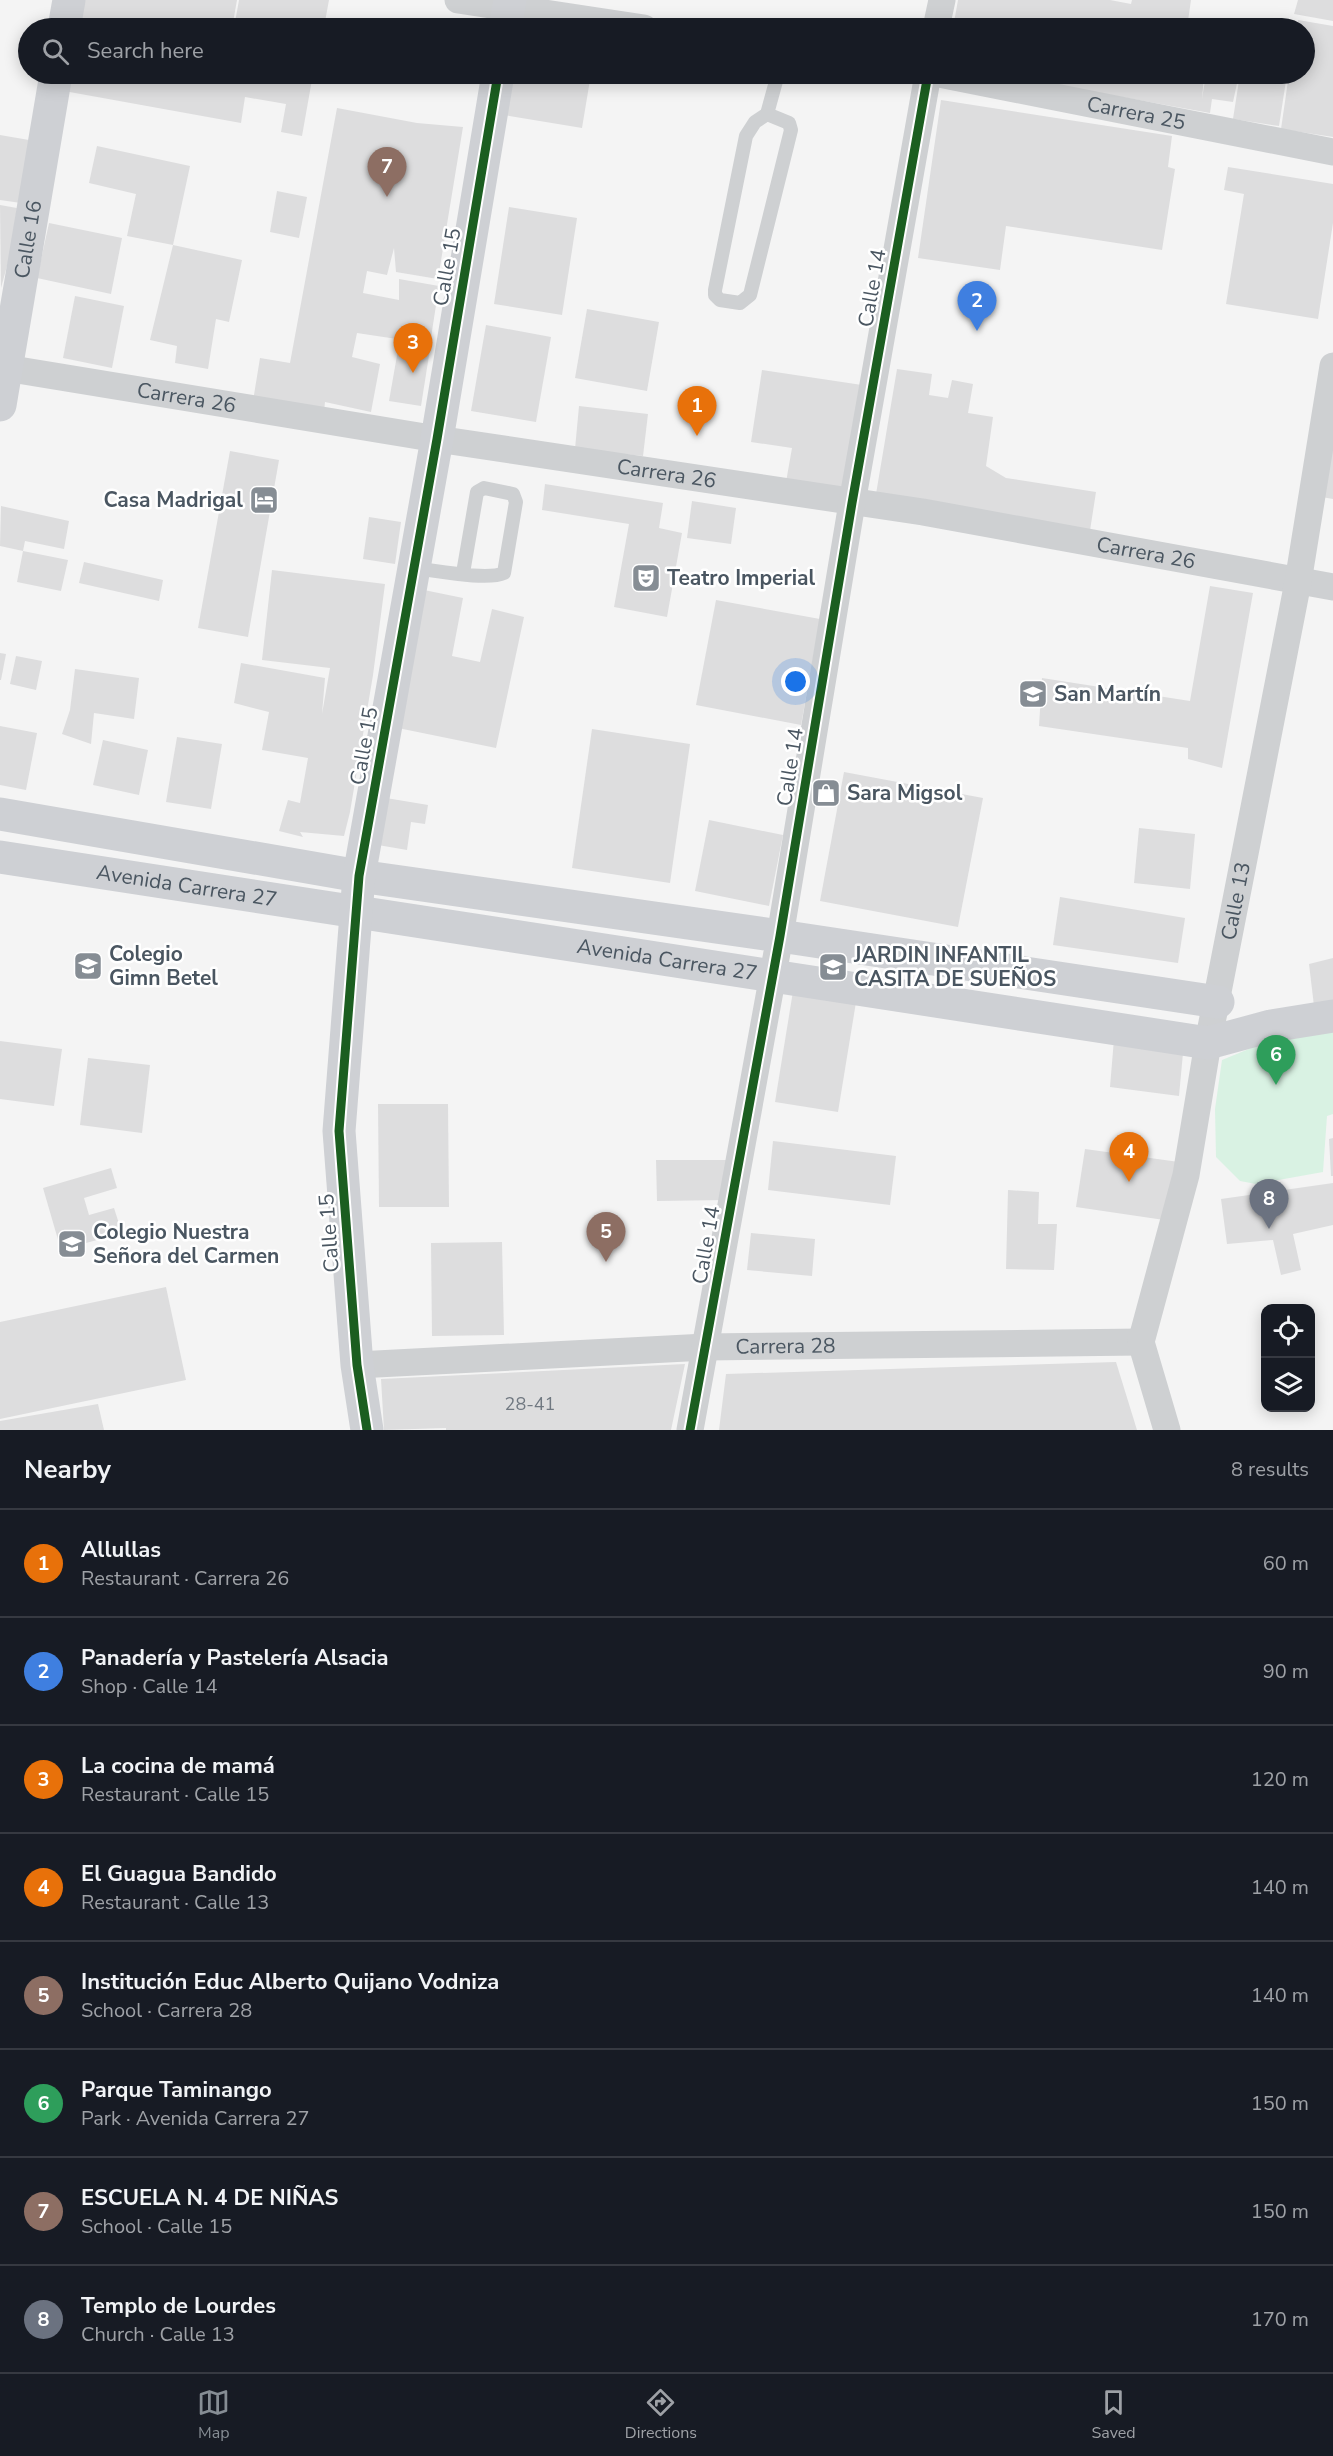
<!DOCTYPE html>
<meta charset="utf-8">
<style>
:root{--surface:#171b24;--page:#20242c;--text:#f1f3f6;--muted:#9ea1a6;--line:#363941;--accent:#868d94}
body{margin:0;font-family:"Nunito Sans",sans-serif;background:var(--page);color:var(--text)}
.controls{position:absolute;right:18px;bottom:18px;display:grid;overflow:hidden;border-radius:12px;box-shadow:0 3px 15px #0003}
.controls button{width:54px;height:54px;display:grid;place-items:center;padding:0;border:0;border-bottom:2px solid var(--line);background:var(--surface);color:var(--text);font:30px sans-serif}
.you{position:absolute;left:796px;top:682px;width:21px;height:21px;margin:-15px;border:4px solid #fff;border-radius:50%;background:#1a73e8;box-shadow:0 0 0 9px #1a73e833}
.badge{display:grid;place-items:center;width:39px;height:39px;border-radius:50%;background:var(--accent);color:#fff;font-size:20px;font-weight:700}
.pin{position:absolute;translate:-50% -50px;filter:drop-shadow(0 2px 3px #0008)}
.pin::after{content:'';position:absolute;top:32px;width:21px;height:18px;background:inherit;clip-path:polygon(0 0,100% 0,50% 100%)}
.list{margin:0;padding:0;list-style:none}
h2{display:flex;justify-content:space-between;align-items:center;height:78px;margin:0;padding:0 24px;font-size:26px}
h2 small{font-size:20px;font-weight:400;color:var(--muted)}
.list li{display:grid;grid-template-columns:39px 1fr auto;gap:18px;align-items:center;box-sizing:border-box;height:108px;padding:0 24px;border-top:2px solid var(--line)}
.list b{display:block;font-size:22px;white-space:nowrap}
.list p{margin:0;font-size:20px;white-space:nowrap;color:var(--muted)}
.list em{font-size:20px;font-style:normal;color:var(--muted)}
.icon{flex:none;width:33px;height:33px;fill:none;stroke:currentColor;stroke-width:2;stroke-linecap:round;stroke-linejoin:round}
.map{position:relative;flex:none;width:1333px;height:1430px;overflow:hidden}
.search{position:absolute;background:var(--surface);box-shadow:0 3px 15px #0003;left:18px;right:18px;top:18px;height:66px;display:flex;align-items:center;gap:15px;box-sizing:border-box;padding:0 21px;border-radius:33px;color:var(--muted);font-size:22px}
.sheet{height:942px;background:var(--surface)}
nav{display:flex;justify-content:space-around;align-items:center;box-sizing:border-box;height:84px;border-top:2px solid var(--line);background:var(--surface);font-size:16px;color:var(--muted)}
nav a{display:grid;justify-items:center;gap:3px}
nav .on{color:var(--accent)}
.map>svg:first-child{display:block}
.green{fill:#d9f2e3}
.building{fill:#ddddde}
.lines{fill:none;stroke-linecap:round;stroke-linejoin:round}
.lane{stroke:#ced0d2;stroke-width:14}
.street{stroke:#ced0d2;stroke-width:27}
.secondary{stroke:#ced0d4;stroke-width:33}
.cycleway-casing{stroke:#fff;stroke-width:13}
.cycleway{stroke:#1b5e20;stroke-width:9}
.labels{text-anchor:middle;stroke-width:5;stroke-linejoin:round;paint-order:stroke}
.number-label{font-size:18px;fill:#707881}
.street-label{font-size:21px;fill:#4a5661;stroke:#fff}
.poi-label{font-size:21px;font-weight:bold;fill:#4a5661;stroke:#fff;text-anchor:start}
</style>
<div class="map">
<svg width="1333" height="1430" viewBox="0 0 1333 1430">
<rect width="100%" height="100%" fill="#f4f4f4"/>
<polygon class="green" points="1333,1026 1333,1114 1327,1116 1323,1172 1256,1184 1240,1181 1216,1157 1215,1109 1222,1060 1293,1031"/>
<g class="building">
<polygon points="81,0 237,0 232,28 75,28"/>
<polygon points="239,0 329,0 324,27 296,22 295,28 234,28"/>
<polygon points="958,0 1110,0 1131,4 1132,0 1191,0 1187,28 953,28"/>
<polygon points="1298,0 1333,0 1333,21 1294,14"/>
<polygon points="1248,20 1296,27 1296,28 1247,28"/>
<polygon points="1298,20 1333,26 1333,137 1281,129 1289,74 1304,74 1304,28 1297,28"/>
<polygon points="67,74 313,74 302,136 281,132 286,104 245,97 241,123 64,91"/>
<polygon points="505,74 591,74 582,128 498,114"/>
<polygon points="995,74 1190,74 1204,76 1202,99 1206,74 1239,74 1233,102 1212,99 1210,113"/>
<polygon points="1240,74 1287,74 1279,126 1233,119"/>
<polygon points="941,100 1172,136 1168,167 1175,169 1162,250 1006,226 1000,270 918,258"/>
<polygon points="337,108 417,123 463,127 438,279 396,272 394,248 387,275 367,271 363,293 399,300 399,279 439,286 430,344 357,333 352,357 380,364 371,412 325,402 324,412 253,401 260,358 290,363"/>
<polygon points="0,135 29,140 21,203 0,200"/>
<polygon points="97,146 190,166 173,245 127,236 136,194 89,183"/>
<polygon points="1228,167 1333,184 1333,223 1318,319 1226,304 1244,194 1224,190"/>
<polygon points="277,191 307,197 299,238 270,232"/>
<polygon points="0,205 17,208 10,255 1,288"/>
<polygon points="509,207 577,218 562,315 494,304"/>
<polygon points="49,223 122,238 111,294 37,278"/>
<polygon points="173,245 242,260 229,322 216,319 208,369 175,363 177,346 150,340"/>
<polygon points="75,296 124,306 112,368 63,358"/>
<polygon points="587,309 659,322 647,391 575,378"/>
<polygon points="486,325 551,337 536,422 471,411"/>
<polygon points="399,344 430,349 421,406 389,401"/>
<polygon points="897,369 932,374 929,395 948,398 952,380 973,384 968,413 993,417 986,466 1006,478 1096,492 1089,537 875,500"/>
<polygon points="762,370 862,385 845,492 786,482 792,448 751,442"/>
<polygon points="579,406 648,414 643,456 575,449"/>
<polygon points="1333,426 1333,499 1316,496"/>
<polygon points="230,451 279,460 248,637 198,628"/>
<polygon points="545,484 663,503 659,528 682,533 667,617 614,607 629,524 542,510"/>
<polygon points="692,501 736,508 731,544 687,538"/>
<polygon points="1,506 69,521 64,549 25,541 23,551 68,560 61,591 17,582 23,551 0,546"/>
<polygon points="369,517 401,522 395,564 363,559"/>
<polygon points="84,562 163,580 159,601 79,583"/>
<polygon points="272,570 385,584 373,675 350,812 344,836 300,832 303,837 279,831 288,800 300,803 308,758 262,750 269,712 234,703 241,663 325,678 322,714 330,668 262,660"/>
<polygon points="1210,586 1253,593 1222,768 1188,759 1188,748 1039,726 1042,678 1190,701"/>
<polygon points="424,590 463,598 452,656 480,662 492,609 524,617 496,748 393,727"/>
<polygon points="716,600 820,619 801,725 696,705"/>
<polygon points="0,653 6,654 1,680 0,680"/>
<polygon points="16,656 42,661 36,690 10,684"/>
<polygon points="75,669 139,678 134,719 94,713 91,744 62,734 70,710"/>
<polygon points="0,726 37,733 26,790 0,785"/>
<polygon points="592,729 690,744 670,883 572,868"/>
<polygon points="177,737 222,744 211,809 166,802"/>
<polygon points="103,740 148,750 139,795 93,785"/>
<polygon points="844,772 983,798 958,927 820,901"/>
<polygon points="386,798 428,805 425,824 411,822 407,850 378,845"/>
<polygon points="709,820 783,835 769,906 695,891"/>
<polygon points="1139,828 1195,834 1190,889 1134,883"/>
<polygon points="1060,897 1185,918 1178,963 1053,945"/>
<polygon points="1333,958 1333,1002 1314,1006 1309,964"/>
<polygon points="794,985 857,996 838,1112 775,1102"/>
<polygon points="1114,1039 1183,1053 1179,1096 1110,1087"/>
<polygon points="0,1041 62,1049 54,1106 0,1099"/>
<polygon points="88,1058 150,1065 142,1133 80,1125"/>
<polygon points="378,1104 448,1104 449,1207 379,1207"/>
<polygon points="1333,1138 1333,1176 1331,1176 1329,1139"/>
<polygon points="773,1141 896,1156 890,1205 768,1190"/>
<polygon points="1085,1149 1179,1162 1171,1221 1076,1207"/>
<polygon points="656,1160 733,1160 726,1200 657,1201"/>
<polygon points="111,1168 117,1188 84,1198 89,1215 114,1208 122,1233 61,1250 43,1188"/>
<polygon points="1333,1183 1333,1225 1293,1234 1301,1270 1281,1275 1273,1240 1227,1244 1221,1199"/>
<polygon points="1008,1190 1039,1192 1038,1224 1057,1224 1054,1270 1006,1269"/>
<polygon points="751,1233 815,1239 812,1276 747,1270"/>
<polygon points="502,1242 504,1335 432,1336 431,1243"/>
<polygon points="166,1287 186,1380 0,1419 0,1322"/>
<polygon points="1116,1362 1137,1430 719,1430 726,1374"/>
<polygon points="685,1364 671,1430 446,1430 446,1428 384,1430 381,1379"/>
<polygon points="98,1404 104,1430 0,1430 0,1421"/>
</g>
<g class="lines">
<g class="lane">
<polyline points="767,114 789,123 791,130 750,295 740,303 720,300 715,295 715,290 746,136 755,122 767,114 778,74"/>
<path d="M413 568C434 570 487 581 504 573L516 502 513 494 484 488 477 492 463 573"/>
</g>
<g class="street">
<polyline points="458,0 644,28"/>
<polyline points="936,28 942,0"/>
<path id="s1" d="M939 74 1333 152"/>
<path id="s2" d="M0 367 437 439 923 512 1333 587"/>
<path id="s3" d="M357 1365 706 1347 1141 1342"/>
<polyline points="690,1430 780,936 852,503 928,74"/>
<path id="s4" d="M1167 1430 1141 1342 1186 1175 1208 1043 1298 582 1333 366"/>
</g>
<g class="secondary">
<polyline points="64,28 69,0"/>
<polyline points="505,28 510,0"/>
<path id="s5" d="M0 405 56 74"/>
<polyline points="0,814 359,876 780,936 1218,1002"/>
<path id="s6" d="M0 857 1208 1043 1271 1026 1333 1016"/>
<polyline points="367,1430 357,1365 339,1131 359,876 437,439 498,74"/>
</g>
<g class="cycleway-casing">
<g id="cycleway">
<polyline points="367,1430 357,1365 339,1131 359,876 437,439 498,74"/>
<polyline points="690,1430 780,936 852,503 928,74"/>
</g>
</g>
<use href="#cycleway" class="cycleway"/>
</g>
<defs>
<g id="hotel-square" transform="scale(1.5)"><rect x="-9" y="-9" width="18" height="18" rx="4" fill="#868d94" stroke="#fff"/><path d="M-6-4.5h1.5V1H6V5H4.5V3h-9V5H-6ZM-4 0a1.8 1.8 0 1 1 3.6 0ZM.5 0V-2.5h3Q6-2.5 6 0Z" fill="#fff"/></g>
<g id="theatre-square" transform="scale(1.5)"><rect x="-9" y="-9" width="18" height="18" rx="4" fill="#868d94" stroke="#fff"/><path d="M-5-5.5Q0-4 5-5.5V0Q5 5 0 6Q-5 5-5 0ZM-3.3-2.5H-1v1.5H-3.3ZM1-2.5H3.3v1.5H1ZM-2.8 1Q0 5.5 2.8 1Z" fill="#fff"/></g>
<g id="university-square" transform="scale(1.5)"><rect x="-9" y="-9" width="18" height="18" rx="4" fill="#868d94" stroke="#fff"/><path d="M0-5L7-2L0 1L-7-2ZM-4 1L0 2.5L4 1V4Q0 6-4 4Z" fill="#fff"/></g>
<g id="shop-square" transform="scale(1.5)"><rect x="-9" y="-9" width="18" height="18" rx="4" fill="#868d94" stroke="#fff"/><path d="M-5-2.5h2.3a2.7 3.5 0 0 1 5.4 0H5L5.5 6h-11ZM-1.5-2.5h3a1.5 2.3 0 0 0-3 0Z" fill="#fff"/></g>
<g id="school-square" transform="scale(1.5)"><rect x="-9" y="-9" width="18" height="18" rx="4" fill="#868d94" stroke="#fff"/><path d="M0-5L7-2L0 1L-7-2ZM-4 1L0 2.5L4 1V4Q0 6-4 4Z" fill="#fff"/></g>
</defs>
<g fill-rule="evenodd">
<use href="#hotel-square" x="264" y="500"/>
<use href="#theatre-square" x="646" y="578"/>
<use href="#university-square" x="1033" y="694"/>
<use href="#shop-square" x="826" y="793"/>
<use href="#school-square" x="88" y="966"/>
<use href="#school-square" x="833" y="967"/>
<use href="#school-square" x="72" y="1244"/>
</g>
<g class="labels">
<g class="number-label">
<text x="530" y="1410">28-41</text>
</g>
<g class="street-label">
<text dy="7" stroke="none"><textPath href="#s1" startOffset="201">Carrera 25</textPath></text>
<text dy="7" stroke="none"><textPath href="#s5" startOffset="168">Calle 16</textPath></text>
<text transform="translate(447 267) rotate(-80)" y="7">Calle 15</text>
<text transform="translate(872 288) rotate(-80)" y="7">Calle 14</text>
<text dy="7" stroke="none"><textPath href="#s2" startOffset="189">Carrera 26</textPath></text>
<text dy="7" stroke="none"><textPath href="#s2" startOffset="675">Carrera 26</textPath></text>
<text dy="7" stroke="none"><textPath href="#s2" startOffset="1161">Carrera 26</textPath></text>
<text transform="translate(364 746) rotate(-80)" y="7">Calle 15</text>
<text transform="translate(790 767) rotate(-81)" y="7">Calle 14</text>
<text dy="7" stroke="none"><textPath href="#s6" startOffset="189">Avenida Carrera 27</textPath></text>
<text dy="7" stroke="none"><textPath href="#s4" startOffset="543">Calle 13</textPath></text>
<text dy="7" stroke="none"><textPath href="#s6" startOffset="675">Avenida Carrera 27</textPath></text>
<text transform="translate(329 1233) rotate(-94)" y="7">Calle 15</text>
<text transform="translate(706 1245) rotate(-80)" y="7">Calle 14</text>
<text dy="7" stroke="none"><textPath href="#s3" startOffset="429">Carrera 28</textPath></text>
</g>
<g class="poi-label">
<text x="243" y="507" text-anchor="end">Casa Madrigal</text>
<text x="667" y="585">Teatro Imperial</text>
<text x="1054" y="701">San Martín</text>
<text x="847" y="800">Sara Migsol</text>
<text x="109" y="961">Colegio<tspan x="109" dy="24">Gimn Betel</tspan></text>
<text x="854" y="962">JARDIN INFANTIL<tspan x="854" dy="24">CASITA DE SUEÑOS</tspan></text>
<text x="93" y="1239">Colegio Nuestra<tspan x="93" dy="24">Señora del Carmen</tspan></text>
</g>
</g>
</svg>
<div class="controls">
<button><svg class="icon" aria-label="locate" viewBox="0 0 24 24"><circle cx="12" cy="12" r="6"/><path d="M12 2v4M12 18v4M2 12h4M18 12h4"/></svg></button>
<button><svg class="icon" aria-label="layers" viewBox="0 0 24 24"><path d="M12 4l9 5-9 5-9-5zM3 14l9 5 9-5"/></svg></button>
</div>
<div class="you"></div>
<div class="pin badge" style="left:697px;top:436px;background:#e8710a">1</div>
<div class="pin badge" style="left:977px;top:331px;background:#3f7fe0">2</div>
<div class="pin badge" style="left:413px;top:373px;background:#e8710a">3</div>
<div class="pin badge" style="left:1129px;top:1182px;background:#e8710a">4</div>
<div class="pin badge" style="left:606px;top:1262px;background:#8d6e63">5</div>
<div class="pin badge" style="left:1276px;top:1085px;background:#2e9e5b">6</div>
<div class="pin badge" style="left:387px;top:197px;background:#8d6e63">7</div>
<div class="pin badge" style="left:1269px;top:1229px;background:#6b7280">8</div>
<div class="search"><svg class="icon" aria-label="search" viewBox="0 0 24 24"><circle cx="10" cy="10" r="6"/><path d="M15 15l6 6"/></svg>Search here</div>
</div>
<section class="sheet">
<h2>Nearby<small>8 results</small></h2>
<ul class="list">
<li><span class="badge" style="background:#e8710a">1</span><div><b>Allullas</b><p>Restaurant · Carrera 26</p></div><em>60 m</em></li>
<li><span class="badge" style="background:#3f7fe0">2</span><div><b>Panadería y Pastelería Alsacia</b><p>Shop · Calle 14</p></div><em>90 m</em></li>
<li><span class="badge" style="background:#e8710a">3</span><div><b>La cocina de mamá</b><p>Restaurant · Calle 15</p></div><em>120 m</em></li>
<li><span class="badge" style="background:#e8710a">4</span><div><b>El Guagua Bandido</b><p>Restaurant · Calle 13</p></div><em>140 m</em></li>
<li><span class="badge" style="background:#8d6e63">5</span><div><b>Institución Educ Alberto Quijano Vodniza</b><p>School · Carrera 28</p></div><em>140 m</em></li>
<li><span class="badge" style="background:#2e9e5b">6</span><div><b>Parque Taminango</b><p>Park · Avenida Carrera 27</p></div><em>150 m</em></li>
<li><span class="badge" style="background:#8d6e63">7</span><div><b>ESCUELA N. 4 DE NIÑAS</b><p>School · Calle 15</p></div><em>150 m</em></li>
<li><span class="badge" style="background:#6b7280">8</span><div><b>Templo de Lourdes</b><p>Church · Calle 13</p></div><em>170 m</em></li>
</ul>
</section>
<nav>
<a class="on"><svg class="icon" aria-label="map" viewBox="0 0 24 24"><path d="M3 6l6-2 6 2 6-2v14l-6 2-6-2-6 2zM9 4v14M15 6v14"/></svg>Map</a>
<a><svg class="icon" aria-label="directions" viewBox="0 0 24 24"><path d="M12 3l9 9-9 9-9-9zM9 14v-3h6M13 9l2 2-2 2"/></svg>Directions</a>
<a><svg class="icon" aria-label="saved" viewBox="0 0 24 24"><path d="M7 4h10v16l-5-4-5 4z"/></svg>Saved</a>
</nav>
